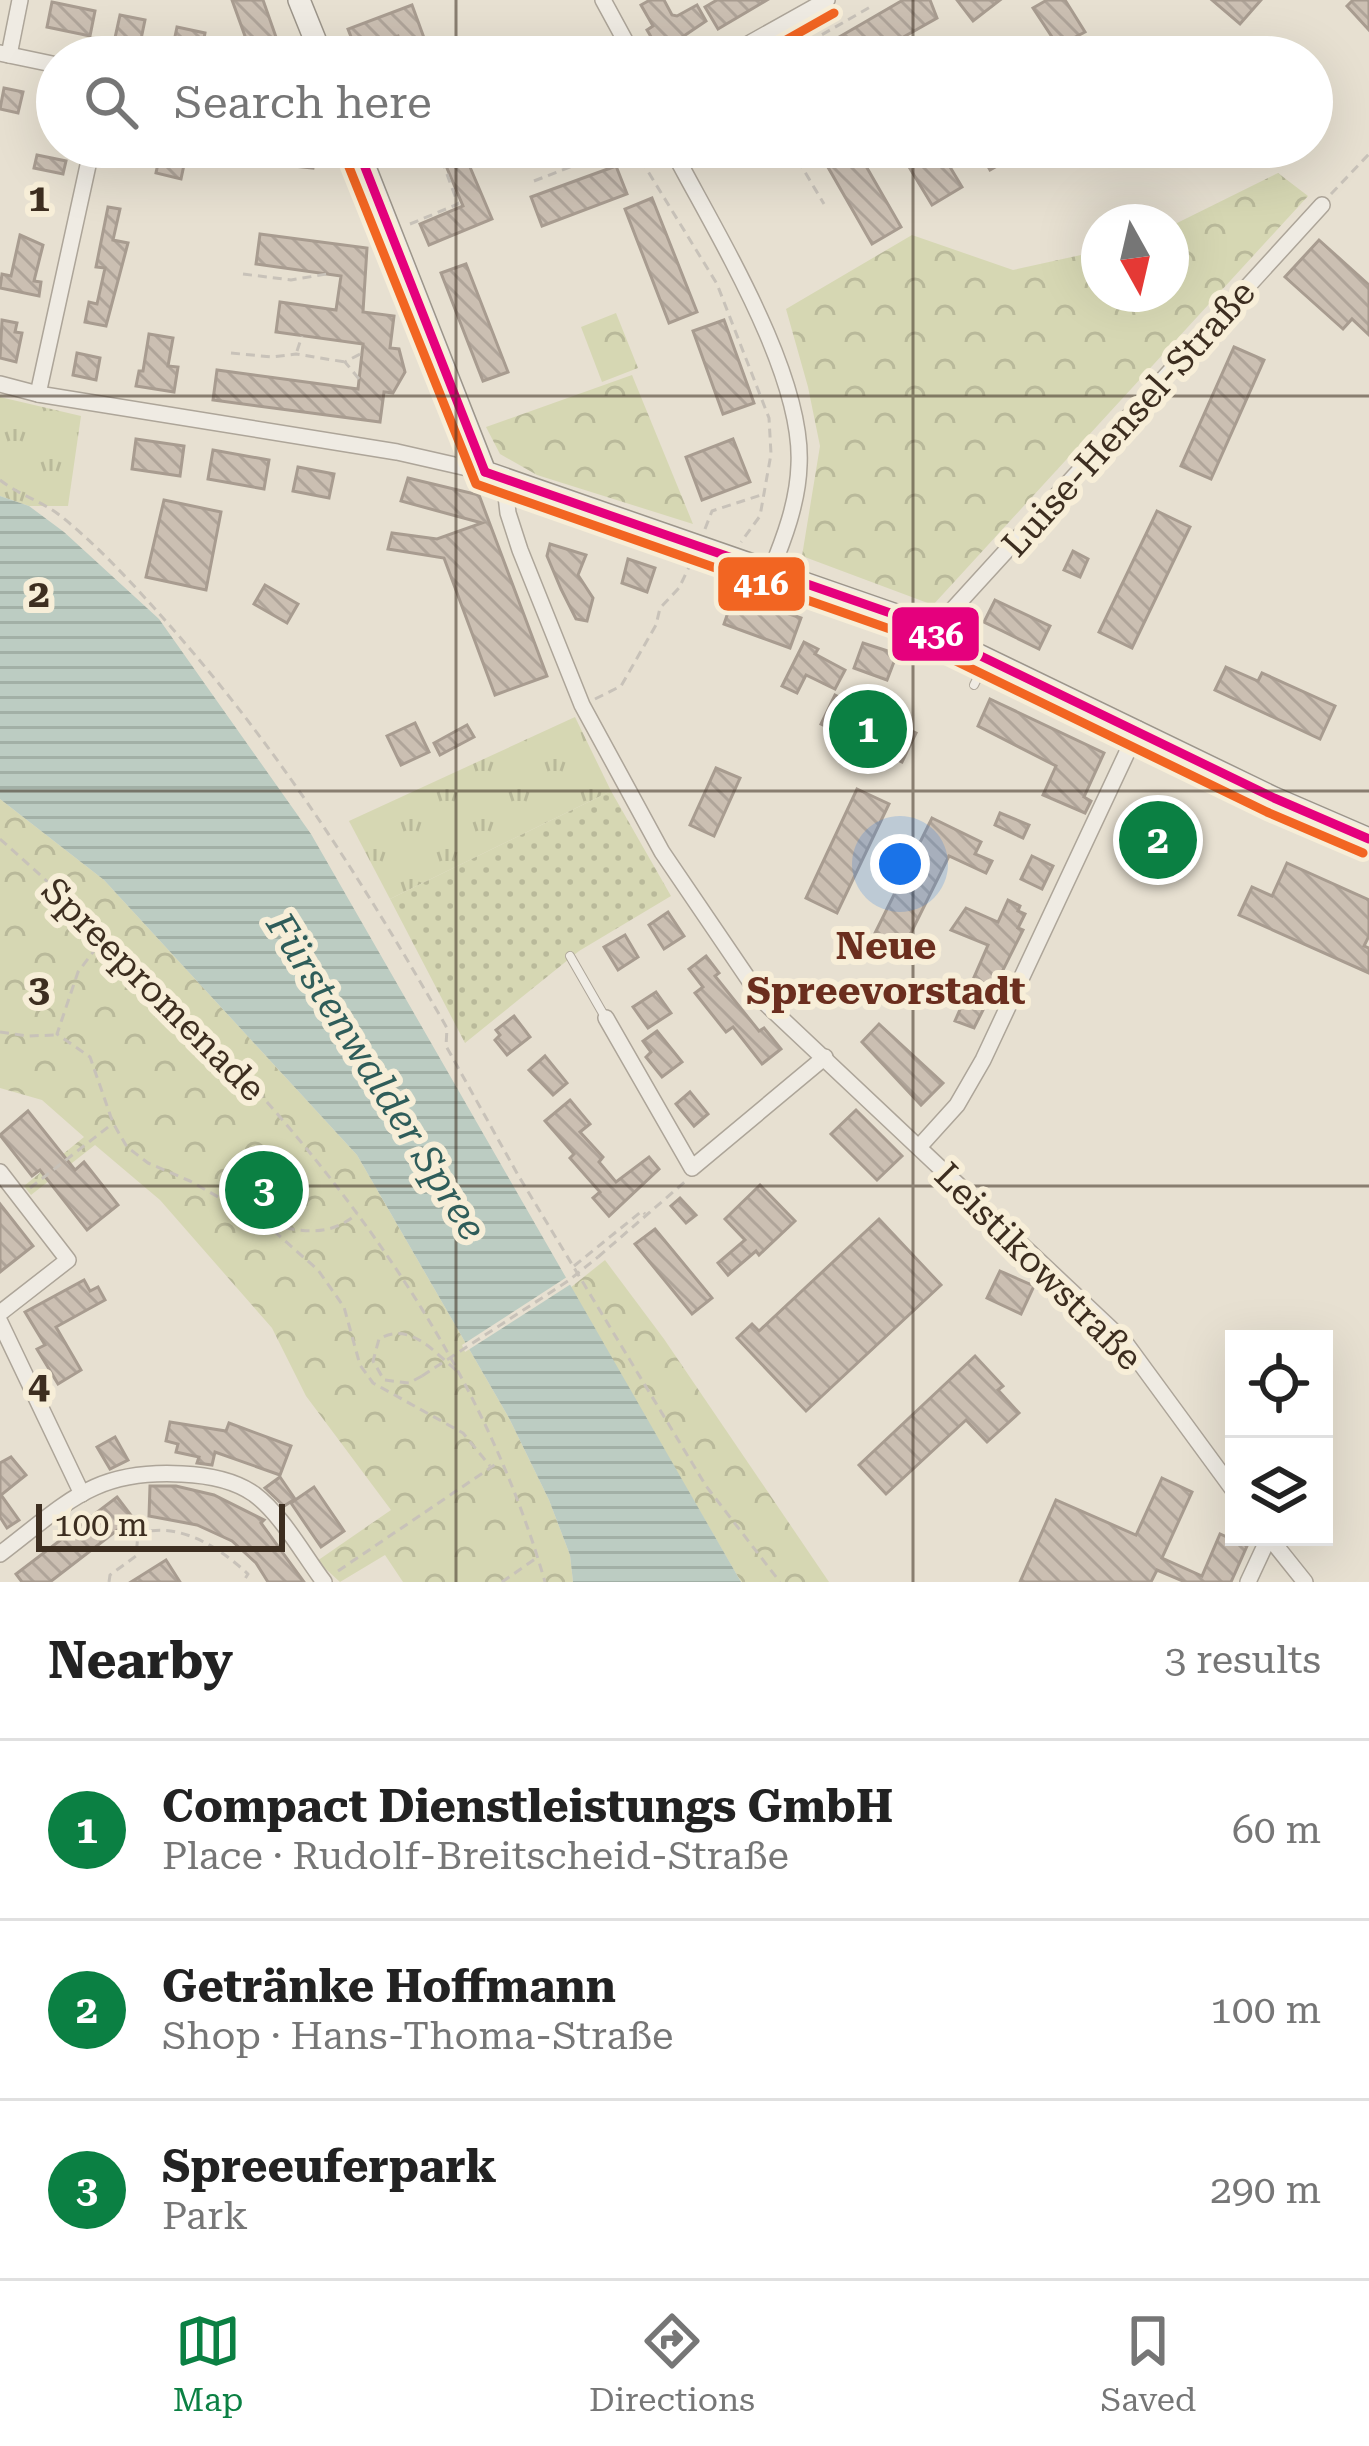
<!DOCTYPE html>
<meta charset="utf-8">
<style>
:root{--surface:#fff;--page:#f6f6f6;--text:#222;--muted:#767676;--line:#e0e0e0;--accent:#0b8043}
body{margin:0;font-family:"Roboto Serif",serif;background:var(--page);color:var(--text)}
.controls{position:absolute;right:36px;bottom:36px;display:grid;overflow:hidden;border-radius:0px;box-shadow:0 12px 48px #0002}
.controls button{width:108px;height:108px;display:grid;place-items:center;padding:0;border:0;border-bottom:3px solid var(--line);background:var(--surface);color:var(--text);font:60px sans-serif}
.compass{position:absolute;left:1081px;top:204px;width:108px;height:108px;border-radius:50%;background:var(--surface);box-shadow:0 12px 48px #0002;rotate:172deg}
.scale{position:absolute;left:36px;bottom:30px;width:249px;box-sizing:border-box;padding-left:12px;border:6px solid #3d2e20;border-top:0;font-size:33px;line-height:42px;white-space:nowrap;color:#3d2e20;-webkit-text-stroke:9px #f7eed8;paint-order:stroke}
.you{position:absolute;left:900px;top:864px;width:42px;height:42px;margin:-30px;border:9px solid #fff;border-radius:50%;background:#1a73e8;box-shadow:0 0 0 18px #1a73e833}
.badge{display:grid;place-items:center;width:78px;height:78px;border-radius:50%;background:var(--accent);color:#fff;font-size:39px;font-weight:700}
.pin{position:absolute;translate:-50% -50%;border:6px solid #fff;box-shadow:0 3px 12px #0006}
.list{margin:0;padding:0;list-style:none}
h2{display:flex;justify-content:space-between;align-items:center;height:156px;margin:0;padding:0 48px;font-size:51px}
h2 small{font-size:39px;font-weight:400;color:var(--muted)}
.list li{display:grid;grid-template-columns:78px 1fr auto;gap:36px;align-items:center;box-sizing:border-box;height:180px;padding:0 48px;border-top:3px solid var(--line)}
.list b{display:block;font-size:45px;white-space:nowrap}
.list p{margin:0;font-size:39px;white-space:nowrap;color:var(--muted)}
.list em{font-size:39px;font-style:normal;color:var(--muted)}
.icon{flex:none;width:66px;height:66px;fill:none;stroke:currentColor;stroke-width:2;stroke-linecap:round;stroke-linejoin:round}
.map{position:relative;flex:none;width:1369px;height:1582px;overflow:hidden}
.search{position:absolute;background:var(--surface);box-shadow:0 12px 48px #0002;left:36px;right:36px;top:36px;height:132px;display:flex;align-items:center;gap:30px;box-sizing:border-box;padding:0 42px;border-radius:66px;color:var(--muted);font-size:45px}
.sheet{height:696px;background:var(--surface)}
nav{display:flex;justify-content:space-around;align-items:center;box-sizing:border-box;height:168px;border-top:3px solid var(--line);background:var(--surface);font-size:33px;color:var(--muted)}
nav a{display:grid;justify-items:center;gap:6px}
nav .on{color:var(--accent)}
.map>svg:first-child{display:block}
.grass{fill:url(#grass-tufts)}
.forest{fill:url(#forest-crowns)}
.garden{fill:url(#garden-dots)}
.water{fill:url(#water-rules)}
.pier{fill:#e7e0d1}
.building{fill:url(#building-back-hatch);stroke:#a89c90;stroke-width:3}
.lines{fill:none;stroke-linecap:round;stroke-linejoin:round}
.lane-casing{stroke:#ada599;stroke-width:10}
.street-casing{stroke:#ada599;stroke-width:18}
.secondary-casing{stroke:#9c958a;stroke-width:24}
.path{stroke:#c8c2b9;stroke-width:3;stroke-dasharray:9 6;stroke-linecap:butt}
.lane{stroke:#efebe3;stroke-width:8}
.street{stroke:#efebe3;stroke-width:15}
.secondary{stroke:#efebe3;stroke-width:21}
.path-bridge{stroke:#c8c2b9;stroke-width:3;stroke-dasharray:9 6;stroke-linecap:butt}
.bus-1-casing{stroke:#f7eed8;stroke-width:18}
.bus-2-casing{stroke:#f7eed8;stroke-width:18}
.bus-1{stroke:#e5007d;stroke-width:9}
.bus-2{stroke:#f26522;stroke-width:9}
.grid{fill:none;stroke:#3d2e20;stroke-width:3;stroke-opacity:0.55}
.labels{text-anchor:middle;stroke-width:12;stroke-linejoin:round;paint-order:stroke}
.street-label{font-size:36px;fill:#3d2e20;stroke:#f7eed8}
.neighbourhood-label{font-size:39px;font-weight:bold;fill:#6b2e1e;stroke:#f7eed8}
.water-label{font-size:39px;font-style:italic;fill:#2f5d5a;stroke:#f7eed8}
.grid-label{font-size:39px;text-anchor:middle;font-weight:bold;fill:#3d2e20;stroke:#f7eed8;stroke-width:12;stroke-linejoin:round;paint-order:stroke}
.line-badge{stroke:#f7eed8;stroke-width:4.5}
.badge-label{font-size:33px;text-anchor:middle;font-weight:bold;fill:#fff}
</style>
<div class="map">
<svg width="1369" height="1582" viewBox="0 0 1369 1582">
<defs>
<pattern id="grass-tufts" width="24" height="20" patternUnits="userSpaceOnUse" patternTransform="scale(3)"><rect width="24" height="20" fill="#d6d7b3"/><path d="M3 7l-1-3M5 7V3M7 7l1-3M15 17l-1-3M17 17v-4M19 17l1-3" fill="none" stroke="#b9b99a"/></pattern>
<pattern id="forest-crowns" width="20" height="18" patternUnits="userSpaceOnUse" patternTransform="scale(3)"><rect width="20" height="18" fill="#d6d7b3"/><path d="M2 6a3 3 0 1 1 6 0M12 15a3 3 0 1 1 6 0" fill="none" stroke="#b9b99a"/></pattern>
<pattern id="garden-dots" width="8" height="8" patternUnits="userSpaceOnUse" patternTransform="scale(3)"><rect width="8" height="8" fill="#d6d7b3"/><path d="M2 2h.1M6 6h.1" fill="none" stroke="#b9b99a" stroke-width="1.8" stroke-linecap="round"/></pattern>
<pattern id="water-rules" width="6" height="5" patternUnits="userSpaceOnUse" patternTransform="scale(3)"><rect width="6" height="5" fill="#bcccc2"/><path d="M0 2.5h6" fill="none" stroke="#a2b0a6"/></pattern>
<pattern id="building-back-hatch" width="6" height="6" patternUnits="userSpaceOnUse" patternTransform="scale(3)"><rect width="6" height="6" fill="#cbbfb2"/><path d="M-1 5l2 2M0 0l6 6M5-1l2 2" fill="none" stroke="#afa499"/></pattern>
</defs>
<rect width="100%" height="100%" fill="#e7e0d1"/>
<g class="grass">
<polygon points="0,397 81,416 68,506 29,506 0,496"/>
<polygon points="575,717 611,791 390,899 349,821"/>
</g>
<g class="forest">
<polygon points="1278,173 1308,196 933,605 802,556 820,446 808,387 786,309 912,235 1013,270 1099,251 1099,294 1171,294 1171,226"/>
<polygon points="616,313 638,368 602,382 581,327"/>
<polygon points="632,375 693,524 537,475 500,454 486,427"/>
<polygon points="0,799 104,880 357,1155 509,1418 549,1500 570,1555 573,1582 403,1582 385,1555 340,1582 317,1561 391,1510 306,1396 272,1328 160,1200 95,1145 31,1195 24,1186 84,1137 42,1100 0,1088"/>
<polygon points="605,1260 664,1339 829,1582 741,1582 570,1288"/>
</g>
<polygon class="garden" points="611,791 671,896 579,951 465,1043 390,899"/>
<polygon class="water" points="0,496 29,506 64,532 159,619 311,834 741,1582 573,1582 570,1555 549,1500 509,1418 357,1155 104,880 0,799"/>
<polygon class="pier" points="570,1275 573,1282 571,1284 465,1352 462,1345"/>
<g class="building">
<polygon points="232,0 263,0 276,37 272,57 249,57 250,50"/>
<polygon points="650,0 664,0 672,15 677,16 697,5 706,21 660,52 647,30 653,26 641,5"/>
<polygon points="717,0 767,0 718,29 705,7"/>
<polygon points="903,0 930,0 937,18 868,57 844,57 834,40"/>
<polygon points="957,0 1000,0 973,21"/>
<polygon points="1047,0 1065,0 1085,32 1058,46 1033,8"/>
<polygon points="1212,0 1261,0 1240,24"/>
<polygon points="1353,0 1369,0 1369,30 1347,6"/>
<polygon points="52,2 95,11 90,36 47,27"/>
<polygon points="412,5 431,57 406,57 398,36 357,52 348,29"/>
<polygon points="120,15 145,20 140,44 115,38"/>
<polygon points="177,27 205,33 201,56 172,51"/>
<polygon points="4,88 23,92 18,113 0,109"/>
<polygon points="51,89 57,89 57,128 43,125"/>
<polygon points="285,147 316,149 313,168 283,165"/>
<polygon points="836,147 855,147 901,227 872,244 821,155"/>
<polygon points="897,147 938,147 962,187 932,205"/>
<polygon points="977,147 1030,147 990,170"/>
<polygon points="464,153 492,219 429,245 420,224 463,206 444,161"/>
<polygon points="160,154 185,160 181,179 156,173"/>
<polygon points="37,155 66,161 63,174 34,168"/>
<polygon points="616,166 627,194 542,226 531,197"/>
<polygon points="652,198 697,312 669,323 625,209"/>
<polygon points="108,207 120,209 113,240 128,243 106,326 85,322 89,302 97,304 105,268 96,267"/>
<polygon points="260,234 367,248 363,312 394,316 390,348 399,349 405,372 393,393 384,392 380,422 213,400 217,370 358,389 363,344 276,332 280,302 336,310 341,276 256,264"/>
<polygon points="20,235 43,245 34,281 41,282 39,296 0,288 2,274 11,276"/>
<polygon points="1319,240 1369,285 1369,335 1352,319 1343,329 1285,277"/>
<polygon points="466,264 508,372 483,381 441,273"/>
<polygon points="2,320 17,323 15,332 22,333 16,362 0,358"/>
<polygon points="724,320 754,403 723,414 693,331"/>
<polygon points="149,334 173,338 168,366 178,367 174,392 136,386 139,371 143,371"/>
<polygon points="1234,347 1264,360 1211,479 1181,466"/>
<polygon points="77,353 100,358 96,380 73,375"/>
<polygon points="136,439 184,446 180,476 132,469"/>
<polygon points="733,439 750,482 702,500 686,457"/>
<polygon points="213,450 269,460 264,489 208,479"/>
<polygon points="298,467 334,474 329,498 293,491"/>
<polygon points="408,478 479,495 547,676 495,695 444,558 388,549 392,533 437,539 482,523 401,501"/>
<polygon points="164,500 221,512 206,590 146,577"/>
<polygon points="1157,511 1190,527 1132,648 1099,632"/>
<polygon points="550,544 586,555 578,575 593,598 587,621 576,619 561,589 547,556"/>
<polygon points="1073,551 1088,559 1080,577 1064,570"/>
<polygon points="628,559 655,568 647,592 622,583"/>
<polygon points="265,585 298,604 287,623 254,604"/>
<polygon points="734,595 801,618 790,648 724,624"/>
<polygon points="995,600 1050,626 1039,649 984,622"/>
<polygon points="804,642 818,649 815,654 845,670 835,689 806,675 797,693 782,686"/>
<polygon points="863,643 897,654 887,680 854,668"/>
<polygon points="1226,667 1258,681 1262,673 1335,706 1320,739 1215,690"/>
<polygon points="835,695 916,733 902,762 821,724"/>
<polygon points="990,699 1104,753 1084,797 1091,801 1085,813 1043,795 1056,766 978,726"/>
<polygon points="415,723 429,752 401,765 387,736"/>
<polygon points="467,725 474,737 440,755 434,743"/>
<polygon points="716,768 740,778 714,836 690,825"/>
<polygon points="857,789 889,804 837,913 806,898"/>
<polygon points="1147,800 1196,821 1169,881 1121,860"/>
<polygon points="1000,813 1029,825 1023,838 995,825"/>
<polygon points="932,818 981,842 975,854 992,861 986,873 949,856 904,947 875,933"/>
<polygon points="1032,856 1053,866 1042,889 1021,879"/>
<polygon points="1287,863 1369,900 1369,936 1364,946 1369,948 1369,973 1239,915 1252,887 1272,896"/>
<polygon points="1008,900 1020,906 1018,911 1025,914 1018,928 1023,930 974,1028 955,1021 988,945 951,930 966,908 998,922"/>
<polygon points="668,912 684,936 664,949 649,925"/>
<polygon points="625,935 638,957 618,970 604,947"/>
<polygon points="706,956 719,973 715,976 759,1031 764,1028 781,1049 762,1064 733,1027 726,1032 695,993 703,987 689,969"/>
<polygon points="656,992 671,1013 648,1028 633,1007"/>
<polygon points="514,1016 530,1037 507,1055 495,1040 500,1035 496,1030"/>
<polygon points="879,1024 943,1083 921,1105 862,1042"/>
<polygon points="657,1031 682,1062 662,1077 646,1057 651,1052 643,1041"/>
<polygon points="545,1056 567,1083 553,1095 529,1070"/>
<polygon points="690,1092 708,1114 694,1126 676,1104"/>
<polygon points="570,1100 590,1124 580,1132 603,1157 599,1162 616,1182 649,1157 659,1169 609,1216 593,1198 600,1192 570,1158 574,1154 545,1121"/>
<polygon points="856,1110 902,1156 877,1180 831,1134"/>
<polygon points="28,1111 75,1170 84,1162 118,1205 87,1230 40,1170 32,1176 0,1135"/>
<polygon points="760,1185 795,1221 759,1255 756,1251 728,1275 718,1263 745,1240 725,1219"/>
<polygon points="680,1198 696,1215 686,1223 671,1206"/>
<polygon points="0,1204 33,1246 0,1272"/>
<polygon points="879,1219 941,1285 806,1411 737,1338 752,1324 759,1331"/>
<polygon points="655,1229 712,1298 692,1314 635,1244"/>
<polygon points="1000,1271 1034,1286 1021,1314 987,1298"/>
<polygon points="84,1280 90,1291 98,1287 105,1300 56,1327 81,1370 58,1384 37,1349 45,1345 25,1312"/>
<polygon points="975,1356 1003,1386 998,1390 1019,1413 987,1442 966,1420 886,1494 859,1465"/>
<polygon points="170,1422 226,1431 229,1423 291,1446 280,1475 215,1452 212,1465 197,1463 199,1457 176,1452 178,1444 166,1441"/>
<polygon points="115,1437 128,1460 110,1469 97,1447"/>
<polygon points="11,1457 26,1475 1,1495 19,1520 7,1528 0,1517 0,1463"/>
<polygon points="280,1477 295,1499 284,1506 265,1488"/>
<polygon points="1162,1478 1192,1492 1162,1558 1202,1576 1220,1534 1247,1546 1231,1582 1185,1582 1157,1570 1151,1582 1020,1582 1056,1500 1136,1535"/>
<polygon points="150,1486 176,1486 214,1495 264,1520 261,1523 304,1582 268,1582 256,1563 232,1541 197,1525 149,1516"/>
<polygon points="314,1487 344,1531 321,1547 291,1503"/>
<polygon points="117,1497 133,1518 50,1582 22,1582 16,1574"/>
<polygon points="166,1560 180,1582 131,1582"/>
</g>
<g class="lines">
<g class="lane-casing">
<g id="lane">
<polyline points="974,685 987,659"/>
<polyline points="570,956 605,1017"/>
</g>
</g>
<g class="street-casing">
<g id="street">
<polyline points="603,0 634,57"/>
<polyline points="0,53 57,65"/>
<polyline points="9,55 20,0"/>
<polyline points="725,57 827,0"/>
<path d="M671 147C714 230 804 373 799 465 798 502 784 539 770 573"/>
<polyline points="0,384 38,394 397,452 485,472"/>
<polyline points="38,394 92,147"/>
<polyline points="504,478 508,513 520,550 582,705 662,852 764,1002 1124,1341 1234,1491"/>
<polyline points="936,633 944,619 1322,205"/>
<polyline points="606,1018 692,1168 825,1057"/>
<polyline points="919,1147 957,1105 983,1060 1138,729"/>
<polyline points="0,1172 68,1260 0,1313"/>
<polyline points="0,1322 82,1494"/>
<polyline points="1269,1537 1305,1582"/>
<path d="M0 1554C66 1504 93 1469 182 1474 205 1475 234 1480 254 1494 282 1515 303 1554 324 1582"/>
<polyline points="1248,1582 1269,1537"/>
</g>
</g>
<g class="secondary-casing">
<g id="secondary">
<polyline points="299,0 322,57"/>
<polyline points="357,147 485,472 896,615 1274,798 1369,839"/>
</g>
</g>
<g class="path">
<polyline points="814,43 822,57"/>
<polyline points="358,57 396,44 401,57"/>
<polyline points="783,57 872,6"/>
<polyline points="549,147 566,167"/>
<polyline points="633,147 717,284 769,418 771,454 760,516 741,542"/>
<polyline points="790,147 824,204"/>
<polyline points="534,181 622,147"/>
<polyline points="1331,194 1369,154"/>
<polyline points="410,224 458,204 437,147"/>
<polyline points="243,274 291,280 327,274"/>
<polyline points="297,351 302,336"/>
<polyline points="231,353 272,357 296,354 345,362"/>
<polyline points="359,379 345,362 362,353"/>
<path d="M0 480C19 495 42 501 62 517 105 552 142 594 178 635 285 758 366 887 447 1028L446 1046 518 1175 706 1486 780 1582"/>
<polyline points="705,529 712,511 764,494"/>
<polyline points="595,699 621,686 656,625 660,608 679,588 690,565"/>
<path d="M0 839C231 1044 457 1277 545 1582"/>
<polyline points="106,935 78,972 57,1034 90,1057 113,1123 127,1147 148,1163 190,1181 266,1224 318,1270 344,1307 360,1365 373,1383 463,1433 490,1466"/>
<polyline points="0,1032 28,1036 55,1035"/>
<polyline points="30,1188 112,1124"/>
<path d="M271 1225C304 1232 329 1237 357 1214"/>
<polyline points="598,1257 687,1180"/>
<polyline points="574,1266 642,1211 645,1214"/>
<path d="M422 1376 409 1383 384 1380 373 1361 379 1339C410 1321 434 1352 457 1371"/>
<polyline points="338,1571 499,1462"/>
<path d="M109 1582 110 1575 136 1556 138 1534C178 1520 220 1548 248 1574L243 1582"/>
<polyline points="502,1582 535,1559"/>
</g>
<use href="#lane" class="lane"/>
<use href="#street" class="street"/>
<use href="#secondary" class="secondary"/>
<polyline class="path-bridge" points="422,1376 568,1281 598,1257"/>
<g class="bus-1-casing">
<g id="bus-1">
<polyline points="357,147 485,472"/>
<polyline points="485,472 896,615 1274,798 1369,839"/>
</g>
</g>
<g class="bus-2-casing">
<g id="bus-2">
<polyline points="756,57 834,13"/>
<polyline points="343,152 476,484 890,629 1267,812 1363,853"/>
</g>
</g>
<use href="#bus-1" class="bus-1"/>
<use href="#bus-2" class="bus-2"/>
</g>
<path class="grid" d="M456 0V57M913 0V57M456 147V1582M913 147V1582M0 396H1369M0 791H1369M0 1186H1369"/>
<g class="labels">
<g class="street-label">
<text transform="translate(1128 418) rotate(-48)" y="13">Luise-Hensel-Straße</text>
<text transform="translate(154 989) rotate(45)" y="13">Spreepromenade</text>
<text transform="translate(1039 1266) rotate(45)" y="13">Leistikowstraße</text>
</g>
<g class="neighbourhood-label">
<text x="886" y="959">Neue<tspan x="886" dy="45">Spreevorstadt</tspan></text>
</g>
<g class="water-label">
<text transform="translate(377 1076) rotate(58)" y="14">Fürstenwalder Spree</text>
</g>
</g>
<g class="grid-label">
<text x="39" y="211">1</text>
<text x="39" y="607">2</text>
<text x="39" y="1002">3</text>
<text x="39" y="1398">4</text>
</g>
<g class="line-badge">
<rect x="716" y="555" width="91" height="58" rx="12" fill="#f26522"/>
<rect x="890" y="605" width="91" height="58" rx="12" fill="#e5007d"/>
</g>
<g class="badge-label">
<text x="761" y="595">416</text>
<text x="936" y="646">436</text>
</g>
</svg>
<div class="controls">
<button><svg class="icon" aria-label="locate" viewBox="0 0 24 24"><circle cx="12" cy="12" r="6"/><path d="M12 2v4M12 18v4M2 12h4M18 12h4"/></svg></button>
<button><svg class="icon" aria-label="layers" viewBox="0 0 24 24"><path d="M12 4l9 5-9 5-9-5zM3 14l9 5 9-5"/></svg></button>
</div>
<svg class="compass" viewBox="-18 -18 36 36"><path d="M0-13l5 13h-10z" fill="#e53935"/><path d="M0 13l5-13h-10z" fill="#767676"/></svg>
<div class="scale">100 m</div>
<div class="you"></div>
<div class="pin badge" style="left:868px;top:729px">1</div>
<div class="pin badge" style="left:1158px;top:840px">2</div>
<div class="pin badge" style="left:264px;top:1190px">3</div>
<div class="search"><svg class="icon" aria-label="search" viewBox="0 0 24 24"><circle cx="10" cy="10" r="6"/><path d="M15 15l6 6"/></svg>Search here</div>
</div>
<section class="sheet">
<h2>Nearby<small>3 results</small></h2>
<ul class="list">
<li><span class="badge">1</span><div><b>Compact Dienstleistungs GmbH</b><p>Place · Rudolf-Breitscheid-Straße</p></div><em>60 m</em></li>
<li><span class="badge">2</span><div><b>Getränke Hoffmann</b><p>Shop · Hans-Thoma-Straße</p></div><em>100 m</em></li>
<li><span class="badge">3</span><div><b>Spreeuferpark</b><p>Park</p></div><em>290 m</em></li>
</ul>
</section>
<nav>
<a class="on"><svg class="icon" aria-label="map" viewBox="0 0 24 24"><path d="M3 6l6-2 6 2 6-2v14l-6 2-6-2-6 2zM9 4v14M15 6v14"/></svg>Map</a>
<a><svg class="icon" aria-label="directions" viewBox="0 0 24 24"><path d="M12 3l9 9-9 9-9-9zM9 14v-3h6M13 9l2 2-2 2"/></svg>Directions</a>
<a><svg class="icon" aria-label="saved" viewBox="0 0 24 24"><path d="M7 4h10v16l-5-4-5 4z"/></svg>Saved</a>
</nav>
